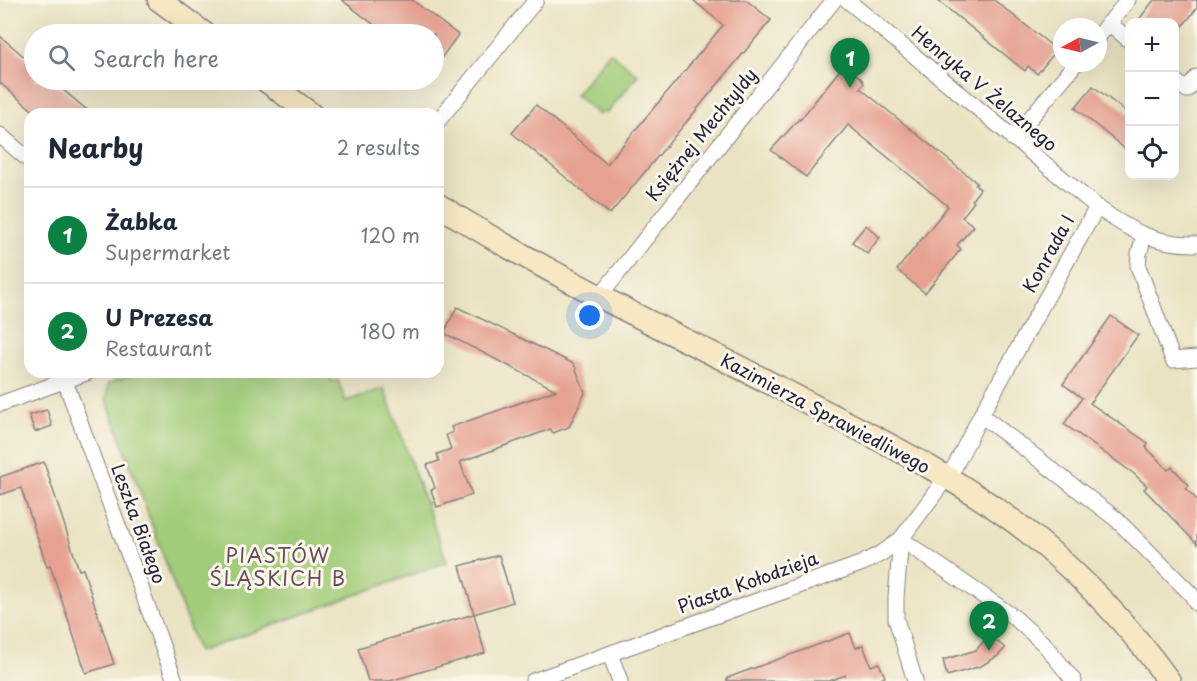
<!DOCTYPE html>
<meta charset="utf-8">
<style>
:root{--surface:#fff;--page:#f6f6f7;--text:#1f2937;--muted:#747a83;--line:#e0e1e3;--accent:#0b8043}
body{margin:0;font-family:"Playpen Sans",sans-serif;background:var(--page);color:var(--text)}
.controls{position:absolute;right:18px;top:18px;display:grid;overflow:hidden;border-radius:12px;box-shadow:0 6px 24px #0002}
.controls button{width:54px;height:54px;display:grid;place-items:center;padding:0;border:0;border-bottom:2px solid var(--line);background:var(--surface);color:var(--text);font:30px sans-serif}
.compass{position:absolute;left:1053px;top:18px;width:54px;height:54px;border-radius:50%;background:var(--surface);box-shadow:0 6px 24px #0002;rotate:263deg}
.you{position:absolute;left:590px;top:316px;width:21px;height:21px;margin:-15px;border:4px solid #fff;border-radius:50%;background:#1a73e8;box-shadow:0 0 0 9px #1a73e833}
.badge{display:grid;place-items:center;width:39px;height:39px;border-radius:50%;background:var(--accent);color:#fff;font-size:20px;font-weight:700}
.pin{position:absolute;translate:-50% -50px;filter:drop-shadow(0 2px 3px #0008)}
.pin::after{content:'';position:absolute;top:32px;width:21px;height:18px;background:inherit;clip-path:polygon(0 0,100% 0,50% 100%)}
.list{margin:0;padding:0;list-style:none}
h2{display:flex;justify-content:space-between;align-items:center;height:78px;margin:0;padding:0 24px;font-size:26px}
h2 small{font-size:20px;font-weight:400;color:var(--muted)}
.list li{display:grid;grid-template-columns:39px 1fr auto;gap:18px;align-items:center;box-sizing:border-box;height:96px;padding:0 24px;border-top:2px solid var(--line)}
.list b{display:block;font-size:22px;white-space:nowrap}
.list p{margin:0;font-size:20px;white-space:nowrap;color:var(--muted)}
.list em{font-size:20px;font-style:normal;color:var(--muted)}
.icon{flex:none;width:33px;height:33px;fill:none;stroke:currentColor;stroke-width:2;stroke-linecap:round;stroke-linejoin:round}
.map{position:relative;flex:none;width:1197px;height:681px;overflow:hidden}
.search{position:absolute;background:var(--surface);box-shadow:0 6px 24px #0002;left:24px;top:24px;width:420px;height:66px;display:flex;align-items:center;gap:15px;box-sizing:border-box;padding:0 21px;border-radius:33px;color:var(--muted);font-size:22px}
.panel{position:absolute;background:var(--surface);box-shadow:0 6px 24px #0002;left:24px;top:108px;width:420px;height:270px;border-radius:18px}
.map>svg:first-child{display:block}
.green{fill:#a2cc79;stroke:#62775a;stroke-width:1.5}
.building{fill:#e6a191}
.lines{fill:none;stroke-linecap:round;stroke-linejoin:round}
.street-casing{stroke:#86827f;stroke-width:17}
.secondary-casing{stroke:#86827f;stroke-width:25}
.street{stroke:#fff;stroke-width:15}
.secondary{stroke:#f7e8c3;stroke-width:22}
.labels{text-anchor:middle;stroke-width:6;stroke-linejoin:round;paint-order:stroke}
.street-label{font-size:18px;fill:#22223b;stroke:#fbf7ec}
.neighbourhood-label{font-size:20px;letter-spacing:1.5px;fill:#674e59;stroke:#fbf7ec}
</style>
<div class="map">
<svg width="1197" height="681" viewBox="0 0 1197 681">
<rect width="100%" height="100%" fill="#fbf7ec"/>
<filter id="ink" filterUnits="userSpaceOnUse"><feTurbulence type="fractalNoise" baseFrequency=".0167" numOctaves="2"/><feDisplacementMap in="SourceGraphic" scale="12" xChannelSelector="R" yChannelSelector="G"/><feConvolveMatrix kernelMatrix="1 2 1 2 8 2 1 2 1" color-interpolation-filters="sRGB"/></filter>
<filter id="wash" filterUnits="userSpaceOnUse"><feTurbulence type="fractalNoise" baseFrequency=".008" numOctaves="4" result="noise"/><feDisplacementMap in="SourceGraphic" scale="24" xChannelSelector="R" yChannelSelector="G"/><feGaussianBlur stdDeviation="1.35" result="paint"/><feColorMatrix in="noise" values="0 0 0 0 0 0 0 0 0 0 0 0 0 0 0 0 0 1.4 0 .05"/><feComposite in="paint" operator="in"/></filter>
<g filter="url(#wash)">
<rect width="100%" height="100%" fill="#eae3c3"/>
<g class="green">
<polygon points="610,52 638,75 608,112 598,114 575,95"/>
<polygon points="139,372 328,372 332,382 338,380 346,401 384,388 447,562 198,652 106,398 109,383"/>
</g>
<g id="blocks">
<g class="building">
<polygon points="342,0 412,0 458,35 434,68 434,34 386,34"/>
<polygon points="693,0 746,0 771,20 610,214 512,133 536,105 607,164 723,25"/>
<polygon points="937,0 994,0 1057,50 1037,74 1028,66 1025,71"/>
<polygon points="1154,0 1197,0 1197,8 1174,37 1174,22 1137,22"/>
<polygon points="0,36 34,65 34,80 51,80 92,114 37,114 0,83"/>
<polygon points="842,67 845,69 847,67 861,78 864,83 860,88 977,183 975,185 980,189 972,200 974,202 962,217 974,226 957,245 961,249 925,293 897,270 948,206 848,125 806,177 771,150 799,119 800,120"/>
<polygon points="1093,86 1130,115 1130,153 1075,108"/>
<polygon points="866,225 880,237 867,254 852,242"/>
<polygon points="457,307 574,364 585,393 569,427 553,433 551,429 460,462 472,495 437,507 431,490 435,488 427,465 439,461 437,454 451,449 446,435 453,432 451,427 556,390 444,333"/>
<polygon points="1111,316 1138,335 1090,403 1148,443 1146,447 1168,470 1172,467 1189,485 1186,488 1197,500 1197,544 1144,489 1147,486 1133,473 1064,424 1082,398 1063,384"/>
<polygon points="47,410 52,426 35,432 29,415"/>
<polygon points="44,462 79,570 83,569 114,664 86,673 50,565 47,567 21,488 0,495 0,477"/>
<polygon points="499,555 513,602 474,614 460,566"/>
<polygon points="474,614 485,653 390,681 368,681 358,648"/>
<polygon points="850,633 856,648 863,645 871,666 879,663 885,677 877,681 834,681 834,679 846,675 829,681 727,681 727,678"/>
<polygon points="989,635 1005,648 998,656 981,666 947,676 943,660 976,650"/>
</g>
</g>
</g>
<g filter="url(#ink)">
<use href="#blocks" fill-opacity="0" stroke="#86827f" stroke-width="1.5"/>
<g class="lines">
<g class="street-casing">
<g id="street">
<polyline points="847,0 1097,207"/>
<polyline points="1109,23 1130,41"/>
<polyline points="1098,37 1128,0"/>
<polyline points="1174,80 1187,90 1197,77"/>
<polyline points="438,121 536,0"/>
<polyline points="0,135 30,161"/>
<polyline points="1013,139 1076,63"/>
<polyline points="1144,236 1139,254 1138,266 1173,360 1197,358"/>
<polyline points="600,296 834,0"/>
<polyline points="65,381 175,681"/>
<polyline points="0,404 89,372"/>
<polyline points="981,415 1116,519 1191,594 1197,604"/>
<polyline points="901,539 1015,618 1045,645 1074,681"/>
<polyline points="901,539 896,597 896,619 915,681"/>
<polyline points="610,654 620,681"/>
<path d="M533 681 863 563 882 553 901 539 955 466 981 415 1097 207C1130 231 1156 245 1197 244"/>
</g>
</g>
<g class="secondary-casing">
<g id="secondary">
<polyline points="159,0 205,34"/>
<polyline points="265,80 311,114"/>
<path d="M438 205C463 220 487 235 512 249 597 298 687 340 774 385 859 430 953 473 1029 533 1082 576 1129 625 1169 681"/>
</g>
</g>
<use href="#street" class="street"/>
<use href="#secondary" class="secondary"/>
</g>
</g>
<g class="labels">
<g class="street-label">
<text transform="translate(984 89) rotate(40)" y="6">Henryka V Żelaznego</text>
<text transform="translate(702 135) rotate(-51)" y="6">Księżnej Mechtyldy</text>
<text transform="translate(1049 254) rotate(-61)" y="6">Konrada I</text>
<text transform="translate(825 414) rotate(28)" y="6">Kazimierza Sprawiedliwego</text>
<text transform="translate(138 524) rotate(70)" y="6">Leszka Białego</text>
<text transform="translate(748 583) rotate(-20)" y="6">Piasta Kołodzieja</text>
</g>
<g class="neighbourhood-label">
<text x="278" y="563">PIASTÓW<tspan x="278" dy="23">ŚLĄSKICH B</tspan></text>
</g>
</g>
</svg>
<div class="controls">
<button>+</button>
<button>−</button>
<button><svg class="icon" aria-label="locate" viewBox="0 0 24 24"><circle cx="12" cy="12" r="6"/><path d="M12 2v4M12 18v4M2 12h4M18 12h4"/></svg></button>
</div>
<svg class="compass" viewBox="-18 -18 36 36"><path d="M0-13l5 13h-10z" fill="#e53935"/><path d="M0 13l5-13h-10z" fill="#747a83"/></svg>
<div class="you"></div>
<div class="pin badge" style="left:850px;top:88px">1</div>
<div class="pin badge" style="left:989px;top:651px">2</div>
<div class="search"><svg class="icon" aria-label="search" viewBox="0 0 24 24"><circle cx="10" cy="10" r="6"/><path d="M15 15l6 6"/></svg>Search here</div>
<section class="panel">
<h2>Nearby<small>2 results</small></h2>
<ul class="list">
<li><span class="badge">1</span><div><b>Żabka</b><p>Supermarket</p></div><em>120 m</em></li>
<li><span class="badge">2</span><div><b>U Prezesa</b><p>Restaurant</p></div><em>180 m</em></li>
</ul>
</section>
</div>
